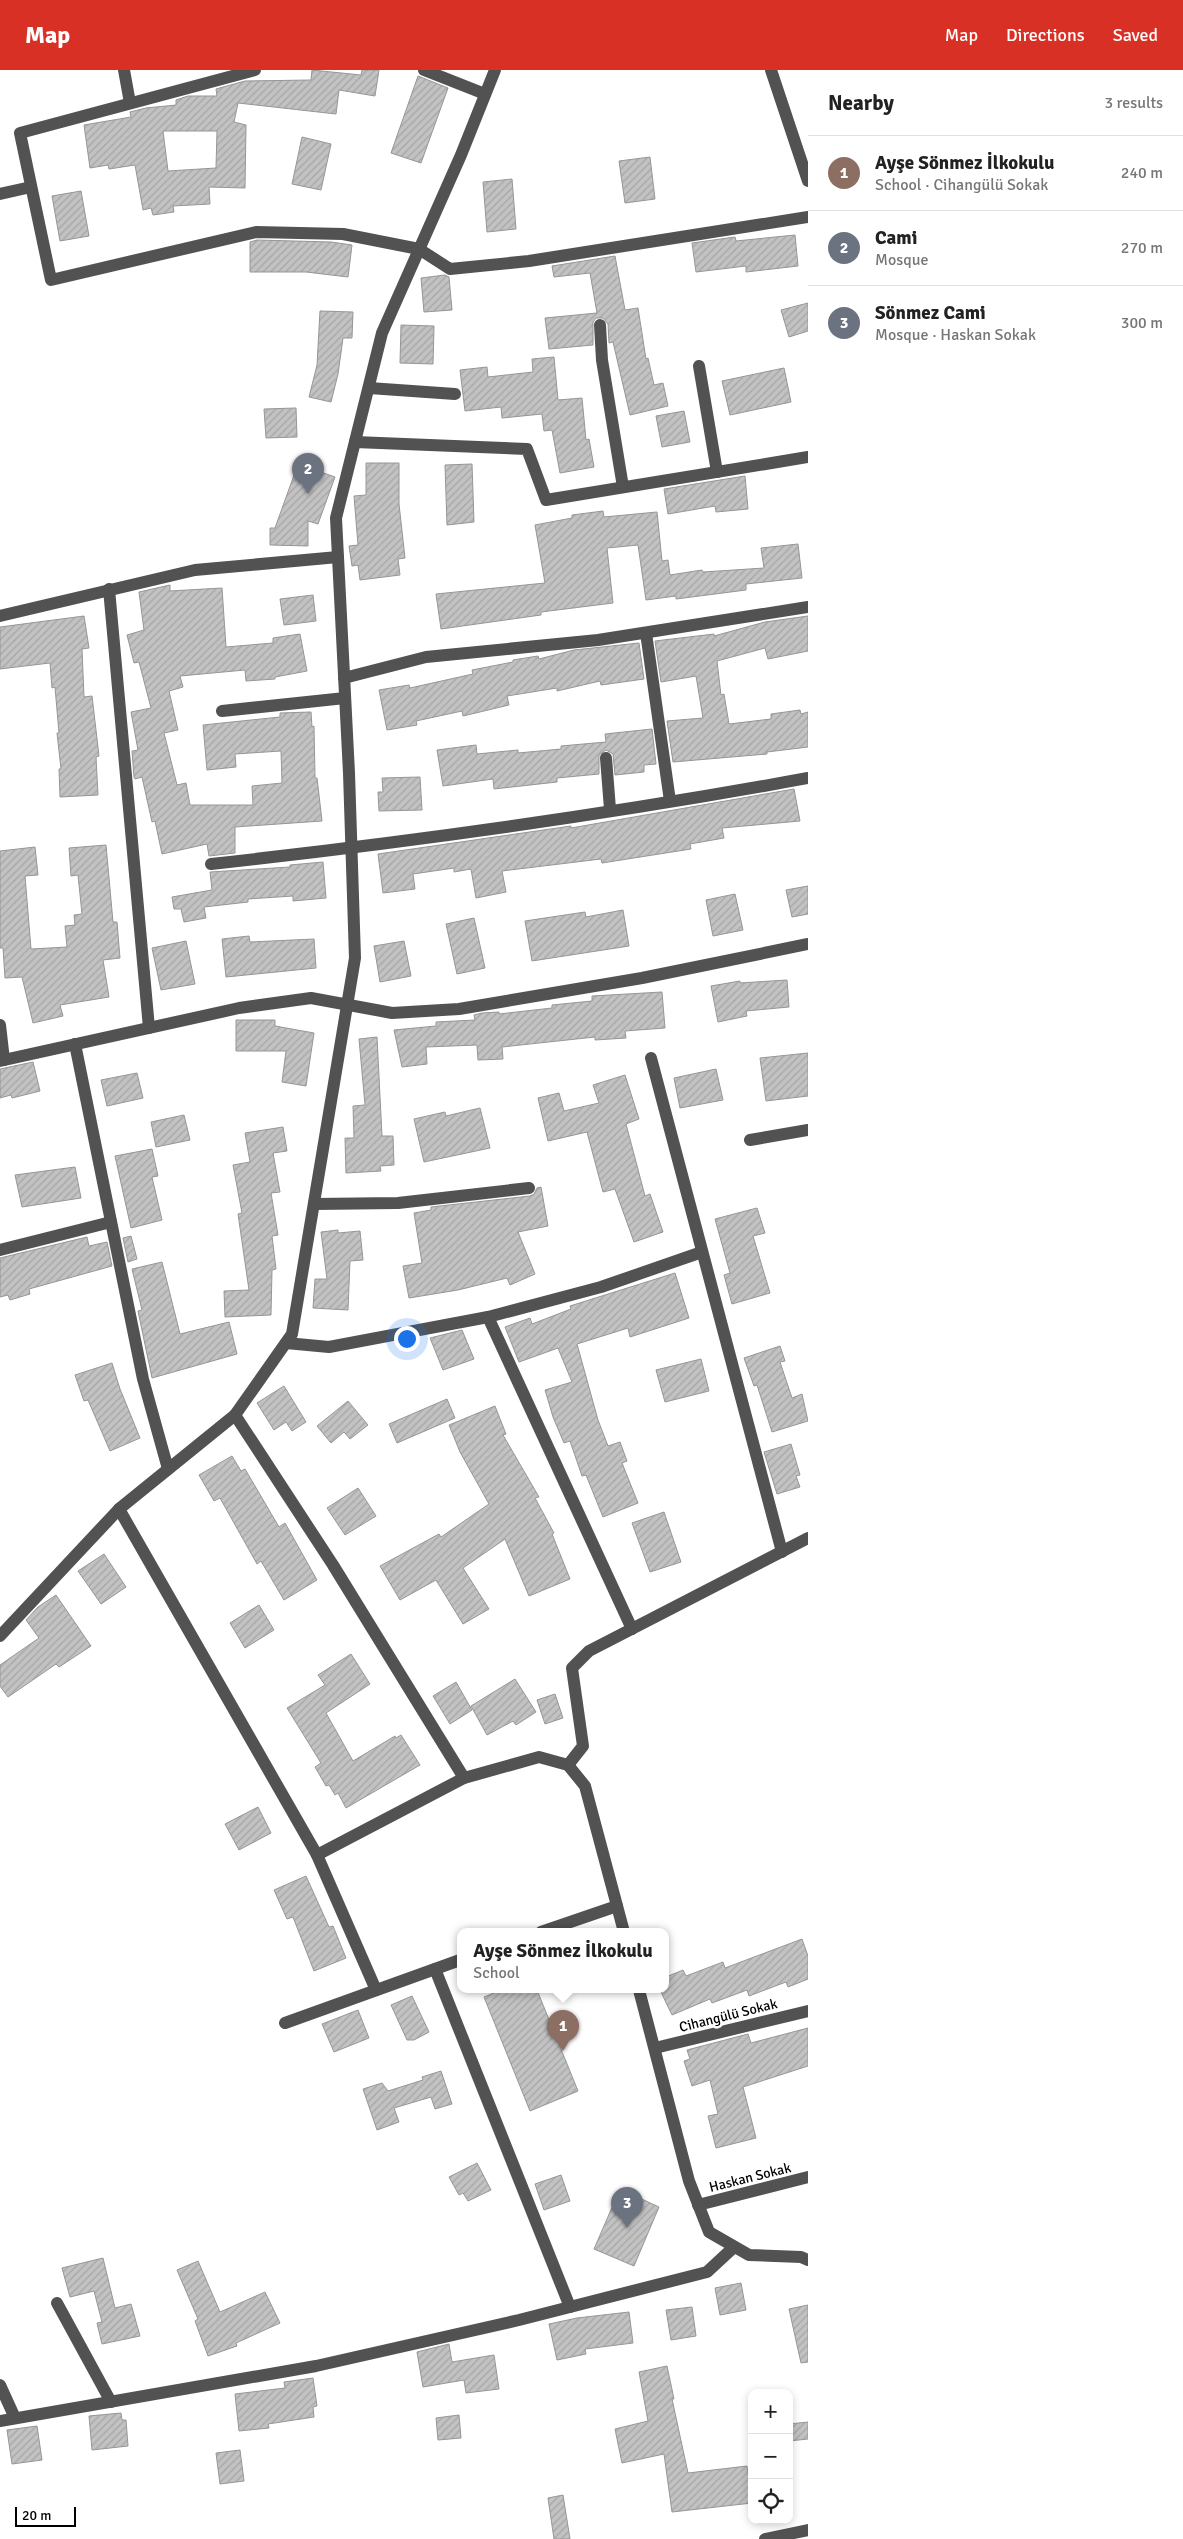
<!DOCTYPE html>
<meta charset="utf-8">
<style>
:root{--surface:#fff;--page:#f6f6f6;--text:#222;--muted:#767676;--line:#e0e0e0;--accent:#d93025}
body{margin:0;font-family:Signika,sans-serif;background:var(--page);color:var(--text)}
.controls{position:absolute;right:15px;bottom:15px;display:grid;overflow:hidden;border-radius:10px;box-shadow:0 2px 8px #0003}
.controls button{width:45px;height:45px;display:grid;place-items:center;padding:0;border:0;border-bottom:1px solid var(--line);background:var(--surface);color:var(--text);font:25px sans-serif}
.scale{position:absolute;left:15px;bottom:12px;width:61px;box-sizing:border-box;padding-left:5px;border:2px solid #000;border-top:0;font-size:14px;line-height:18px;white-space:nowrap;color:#000;-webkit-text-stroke:4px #fff;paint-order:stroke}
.you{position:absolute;left:406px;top:1268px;width:18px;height:18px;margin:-12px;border:4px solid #fff;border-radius:50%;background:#1a73e8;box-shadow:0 0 0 8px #1a73e833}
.badge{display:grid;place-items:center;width:32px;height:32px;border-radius:50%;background:var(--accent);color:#fff;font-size:16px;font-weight:700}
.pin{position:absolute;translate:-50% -41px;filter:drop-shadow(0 1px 2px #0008)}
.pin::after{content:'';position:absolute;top:26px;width:18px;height:15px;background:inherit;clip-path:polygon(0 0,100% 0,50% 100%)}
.popup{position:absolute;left:457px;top:1858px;width:212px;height:65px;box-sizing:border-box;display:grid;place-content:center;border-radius:10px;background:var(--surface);filter:drop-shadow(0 1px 4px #0005);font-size:16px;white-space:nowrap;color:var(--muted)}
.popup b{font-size:19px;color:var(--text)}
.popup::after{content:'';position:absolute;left:50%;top:100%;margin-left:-10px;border:10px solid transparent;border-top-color:var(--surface)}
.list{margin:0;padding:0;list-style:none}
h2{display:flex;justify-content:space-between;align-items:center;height:65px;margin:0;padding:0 20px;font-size:21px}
h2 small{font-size:16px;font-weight:400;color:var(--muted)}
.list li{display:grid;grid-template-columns:32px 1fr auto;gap:15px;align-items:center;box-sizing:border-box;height:75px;padding:0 20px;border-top:1px solid var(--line)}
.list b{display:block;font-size:19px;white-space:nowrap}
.list p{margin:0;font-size:16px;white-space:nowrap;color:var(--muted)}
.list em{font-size:16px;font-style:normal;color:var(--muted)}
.icon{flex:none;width:28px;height:28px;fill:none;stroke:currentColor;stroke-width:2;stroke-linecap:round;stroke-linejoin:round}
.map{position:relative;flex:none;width:808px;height:2469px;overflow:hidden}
header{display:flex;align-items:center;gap:30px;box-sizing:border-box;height:70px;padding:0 25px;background:var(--accent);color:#fff}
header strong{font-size:24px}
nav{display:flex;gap:28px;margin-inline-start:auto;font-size:18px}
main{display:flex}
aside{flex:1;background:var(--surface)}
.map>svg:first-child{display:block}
.building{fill:url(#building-hatch);stroke:#969696;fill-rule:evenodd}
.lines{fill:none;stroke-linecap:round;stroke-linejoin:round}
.minor{stroke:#525252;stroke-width:12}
.labels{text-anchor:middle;stroke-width:5;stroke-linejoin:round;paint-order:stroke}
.street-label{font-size:14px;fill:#000;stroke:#fff}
</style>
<header>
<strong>Map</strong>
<nav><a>Map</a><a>Directions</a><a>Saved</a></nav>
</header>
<main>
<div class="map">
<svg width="808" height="2469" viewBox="0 0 808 2469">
<defs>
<pattern id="building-hatch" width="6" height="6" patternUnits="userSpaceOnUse" patternTransform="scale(1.25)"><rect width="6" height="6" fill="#c2c2c2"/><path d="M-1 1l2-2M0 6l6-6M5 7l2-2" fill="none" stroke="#a5a5a5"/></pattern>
</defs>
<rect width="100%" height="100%" fill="#fff"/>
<g class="building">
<path d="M312 0 361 5 362 0H379L375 26 339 20 336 44 238 33 234 52 246 55 245 118 209 117 210 134 173 136 174 142 153 145 151 138 143 140 135 95 109 99 108 95 90 98 84 55 131 47 130 42 146 38 176 35V30L188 26H217L216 19 245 11 311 10ZM163 61H217L216 98 168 101Z"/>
<polygon points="418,6 448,18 421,93 391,83"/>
<polygon points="302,67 331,74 321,120 292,114"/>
<polygon points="650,87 655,129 625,133 619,91"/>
<polygon points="512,109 516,159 487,162 483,112"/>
<polygon points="81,121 89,166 60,171 52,126"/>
<polygon points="795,165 798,196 746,202 746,196 696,202 692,173 735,167 736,171"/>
<polygon points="257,170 331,172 352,175 348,207 306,202 250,202 250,172"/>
<polygon points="615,186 625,240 638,238 646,289 648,288 654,315 663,313 668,336 630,345 613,272 609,273 608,254 603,248 596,248 593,252 593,275 549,279 545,248 597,243 590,203 554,207 552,196"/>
<polygon points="445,205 449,207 452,240 424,242 421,208"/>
<polygon points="808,233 808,261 789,267 781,240"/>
<polygon points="320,241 353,242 352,268 343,268 338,304 331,332 309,327 317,295"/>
<polygon points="401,255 434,256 433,294 400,293"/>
<polygon points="554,287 558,330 582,328 586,370 589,369 594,397 560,403 552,360 544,361 542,344 502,348 501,337 465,341 460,300 487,297 488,307 533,302 532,289"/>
<polygon points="784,298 791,332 730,345 722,311"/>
<polygon points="296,338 297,367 266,368 264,339"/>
<polygon points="684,341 690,372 662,377 656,346"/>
<polygon points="366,393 399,393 399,434 405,488 398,489 400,505 360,510 358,495 352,496 349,476 358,475 354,426 366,425"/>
<polygon points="298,394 335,407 318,454 308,451 308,476 270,475 270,458 275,458"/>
<polygon points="472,394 474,452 447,455 445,395"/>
<polygon points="745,406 748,439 716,442 715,436 668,444 664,419"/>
<polygon points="603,441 604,447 657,442 662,491 668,490 670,505 702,500 703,502 764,498 761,478 798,474 802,508 746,514 746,520 676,529 676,526 646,530 638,475 607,478 613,533 541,542 541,545 441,559 436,524 545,513 535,455 572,448 572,445"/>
<polygon points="170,515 170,521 222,518 226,577 273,573 273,568 300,564 307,601 275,607 275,609 246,611 245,600 180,606 183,617 169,621 178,660 164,663 177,715 186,713 190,735 253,735 252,716 282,713 281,681 235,684 236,697 207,700 203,655 280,647 280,643 311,642 312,657 314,656 315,708 317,708 322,751 235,757 235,783 209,786 207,774 162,784 155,751 152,752 142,707 135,709 134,707 132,681 138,680 131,642 151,638 139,592 134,593 127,565 144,560 139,522"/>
<polygon points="313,525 316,551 284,555 280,529"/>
<polygon points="84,546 89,578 82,579 84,627 92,626 99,686 96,687 98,725 60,727 59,699 61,699 57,663 59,663 55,617 52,618 50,593 0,599 0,557"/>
<polygon points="808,546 808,581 768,589 765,578 717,591 721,625 724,624 729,654 771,649 771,644 800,640 801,644 808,642 808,677 767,682 767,684 673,692 667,651 703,648 696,606 661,612 655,571 714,564 714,566 765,552"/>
<polygon points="639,573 644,609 601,615 600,611 557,621 557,618 507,626 509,635 463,646 462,641 416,651 417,655 387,660 379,620 409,615 410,618 473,604 472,600 513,592 513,590 538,586 539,589 574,580"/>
<polygon points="652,659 656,694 644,695 644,702 615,705 613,684 606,680 599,685 599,704 557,708 557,712 494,719 493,709 443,716 437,680 476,675 477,684 518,680 518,683 561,679 561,676 606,672 605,664"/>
<polygon points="420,707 422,740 379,741 378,722 383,722 382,708"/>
<polygon points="794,719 800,751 722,758 724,768 690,774 691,779 602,793 601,789 502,801 506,822 476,828 471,799 454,802 454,798 413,804 415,819 383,823 378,784 571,756 571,758"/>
<polygon points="106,775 113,852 117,852 120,888 103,890 109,927 60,935 63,946 33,953 22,907 5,908 3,878 0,878 0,781 35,777 38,805 25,806 31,879 67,877 65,856 75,855 74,845 82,844 78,805 71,806 69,778"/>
<polygon points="323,792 326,828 293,831 293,826 248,829 248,832 204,837 206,848 184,852 181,839 174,839 172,827 212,820 210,802 290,797 290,795"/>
<polygon points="808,816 808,844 792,847 786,820"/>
<polygon points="735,824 743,860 713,866 706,830"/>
<polygon points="623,840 629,876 532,891 525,851 585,842 586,847"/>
<polygon points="474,848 485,898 457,904 446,854"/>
<polygon points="249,866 250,872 314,869 316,898 226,907 222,869"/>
<polygon points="186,871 195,914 161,920 152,878"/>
<polygon points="404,871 411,906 380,912 374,876"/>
<polygon points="787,910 789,937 746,941 747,946 718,952 711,916 740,911 740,913"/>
<polygon points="662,922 665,958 625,961 626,968 595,970 595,967 502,977 503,989 478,990 477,975 426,977 427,994 402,997 394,960 436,956 436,952 475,950 474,945 482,943 499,942 499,944 552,938 552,935 592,931 592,926"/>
<polygon points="236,950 275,950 275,956 314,963 306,1016 282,1012 286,981 236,981"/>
<polygon points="377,967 382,1066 393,1066 394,1095 380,1096 381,1101 346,1103 345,1068 354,1068 353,1036 365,1035 359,969"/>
<polygon points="808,983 808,1026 766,1031 760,988"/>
<polygon points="33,992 40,1021 12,1028 11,1025 0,1028 0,999"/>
<polygon points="716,999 723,1030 680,1038 674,1008"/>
<polygon points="137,1003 143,1028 107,1036 101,1010"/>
<polygon points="625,1005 639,1049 626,1054 645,1126 650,1124 663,1162 634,1172 615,1119 603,1122 587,1062 548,1071 538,1028 559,1023 564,1041 599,1033 593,1015"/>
<polygon points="480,1038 490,1078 424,1092 414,1049 445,1042 446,1046"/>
<polygon points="184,1045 190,1070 156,1077 151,1052"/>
<polygon points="283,1057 287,1081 273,1083 280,1122 271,1123 278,1165 272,1166 276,1199 272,1200 271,1245 225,1247 224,1221 249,1220 238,1144 242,1143 233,1095 250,1092 245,1063"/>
<polygon points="152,1079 158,1106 152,1107 162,1150 131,1158 115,1086"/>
<polygon points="75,1097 81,1128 22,1137 15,1105"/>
<polygon points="541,1117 548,1156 518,1162 535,1204 510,1215 507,1208 458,1220 409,1228 403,1196 422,1193 414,1143 431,1140 431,1137 530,1126 534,1124 537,1118"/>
<polygon points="757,1138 765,1163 753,1166 770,1223 732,1234 724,1205 730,1203 715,1149"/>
<polygon points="338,1160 338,1163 360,1161 363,1190 350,1191 348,1240 313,1238 315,1209 327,1209 321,1162"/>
<polygon points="131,1166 137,1189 128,1192 123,1168"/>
<polygon points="87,1167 89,1176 107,1172 112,1196 29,1219 30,1224 10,1230 8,1225 0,1227 0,1188"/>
<polygon points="162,1192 180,1264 229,1252 237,1284 152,1308 138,1241 142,1240 132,1199"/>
<polygon points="675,1203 689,1248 630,1267 628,1258 577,1274 598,1350 608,1376 620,1372 627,1391 622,1393 638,1433 603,1447 586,1405 582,1406 570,1371 564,1373 553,1347 545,1320 572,1312 558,1278 519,1292 505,1257 530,1248 532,1254 571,1239 570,1236"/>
<polygon points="462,1260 474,1289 443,1300 430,1268"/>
<polygon points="780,1276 785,1291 780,1292 792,1328 802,1324 808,1351 772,1362 757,1315 754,1316 744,1288"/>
<polygon points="701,1289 709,1321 665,1332 656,1300"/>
<polygon points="112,1293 120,1319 140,1368 110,1381 88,1330 84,1331 75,1305"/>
<polygon points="284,1316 306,1352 292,1361 286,1352 274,1360 257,1333"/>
<polygon points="447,1329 455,1348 397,1373 389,1354"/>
<polygon points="348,1331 368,1355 350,1369 344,1362 331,1373 317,1356"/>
<polygon points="495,1336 506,1364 503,1365 539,1427 535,1428 554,1463 552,1464 570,1509 529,1526 505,1469 463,1498 489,1539 463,1554 436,1510 400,1530 380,1496 439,1464 441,1467 489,1434 460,1382 449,1355"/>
<polygon points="791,1374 800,1405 796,1406 800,1417 777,1424 764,1382"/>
<polygon points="232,1386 241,1401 245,1399 279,1457 285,1453 317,1510 284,1530 261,1491 257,1494 220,1428 214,1431 199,1405"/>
<polygon points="358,1418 376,1446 345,1465 327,1438"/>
<polygon points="664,1442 681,1492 650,1502 632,1453"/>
<polygon points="104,1484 126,1517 101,1534 78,1501"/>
<polygon points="56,1525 91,1576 59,1597 56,1594 8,1627 0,1616 0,1595 39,1568 26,1550 38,1537"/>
<polygon points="259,1535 274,1560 245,1578 230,1553"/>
<polygon points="351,1584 370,1614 326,1643 353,1691 395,1666 396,1668 401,1665 420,1695 346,1738 338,1723 335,1725 329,1715 326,1716 315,1697 321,1693 287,1638 325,1615 318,1605"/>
<polygon points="515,1609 536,1642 516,1655 513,1651 487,1665 471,1636"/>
<polygon points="456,1612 472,1640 450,1654 433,1626"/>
<polygon points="555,1624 563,1648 545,1654 537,1630"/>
<polygon points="258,1737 271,1763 239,1780 225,1754"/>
<polygon points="306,1806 329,1857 333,1856 346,1888 314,1901 293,1847 287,1849 274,1820"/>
<polygon points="802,1869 808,1886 808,1909 788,1917 786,1912 749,1926 747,1920 712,1933 710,1929 672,1945 660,1920 666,1920 666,1907 683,1900 686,1906 723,1892 725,1898"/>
<polygon points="501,1920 537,1920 578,2021 530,2041 484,1927"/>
<polygon points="412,1926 429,1962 414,1970 407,1970 391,1935"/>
<polygon points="358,1940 369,1968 334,1982 322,1954"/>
<polygon points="808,1958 808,1996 743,2017 756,2068 716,2078 708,2046 718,2044 710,2010 692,2016 684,1991 690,1989 687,1980 748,1964 751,1973"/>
<polygon points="441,2001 452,2034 435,2039 431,2027 394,2038 399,2052 377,2060 363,2019 382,2013 388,2021 423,2010 422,2007"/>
<polygon points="477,2093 491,2120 468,2131 463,2123 459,2125 449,2107"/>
<polygon points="561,2105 570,2131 544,2140 535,2114"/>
<polygon points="620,2119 659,2137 634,2196 594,2179"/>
<polygon points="103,2188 115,2238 131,2234 140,2266 102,2274 97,2253 102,2252 94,2221 70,2227 62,2198"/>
<polygon points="198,2191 220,2242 265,2222 280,2253 236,2273 237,2276 208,2286 195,2251 198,2249 177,2200"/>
<polygon points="741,2213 746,2240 720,2245 715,2218"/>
<polygon points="808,2235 808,2292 801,2293 789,2239"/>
<polygon points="692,2237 696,2266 671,2270 666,2240"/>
<polygon points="629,2242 633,2273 585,2279 586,2284 557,2290 549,2254 577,2248"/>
<polygon points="449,2274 452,2292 494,2285 499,2319 466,2323 464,2310 423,2317 417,2282"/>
<polygon points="667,2296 674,2329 672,2329 688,2403 747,2396 752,2433 672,2442 664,2384 622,2393 615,2359 648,2351 639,2302"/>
<polygon points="313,2308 317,2336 313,2337 314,2347 268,2354 269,2358 239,2361 235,2324 285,2318 284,2312"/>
<polygon points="121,2343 122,2350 126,2350 128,2376 92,2380 89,2346"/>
<polygon points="459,2345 461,2368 438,2370 436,2348"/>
<polygon points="808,2352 808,2369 789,2371 789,2354"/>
<polygon points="37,2356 42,2390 12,2394 7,2360"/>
<polygon points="240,2380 244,2411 220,2414 216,2383"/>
<polygon points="563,2425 570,2469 554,2469 548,2428"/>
</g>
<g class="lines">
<g class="minor">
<polyline points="124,0 130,33"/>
<polyline points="255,0 20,63 51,210 256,162 343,164 419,179 450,199 529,191 808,147"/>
<polyline points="424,0 485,24"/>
<polyline points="495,0 461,85 382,263 336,448 349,703 355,888 292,1264 235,1345 333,1495 464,1708 539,1687 568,1695 585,1716 624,1862"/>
<polyline points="771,0 808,111"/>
<polyline points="0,124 31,117"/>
<polyline points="600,255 602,290 623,417"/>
<polyline points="699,296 717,402"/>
<polyline points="369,318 455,324"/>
<polyline points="355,372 527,379 546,430 808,387"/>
<polyline points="109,519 149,958"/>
<polyline points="0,546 195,500 338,487"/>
<polyline points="646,563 670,731"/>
<polyline points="344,608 426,587 598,570 808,537"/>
<polyline points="222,641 345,628"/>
<polyline points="606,688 610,739"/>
<path d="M211 794C410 772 612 744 808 708"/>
<polyline points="0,955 4,990"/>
<polyline points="75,974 143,1309 168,1399"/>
<polyline points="651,988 782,1482"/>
<polyline points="0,991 239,938 311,928 392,943 459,939 642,908 808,874"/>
<polyline points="750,1070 808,1060"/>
<polyline points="314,1134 398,1133 529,1118"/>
<polyline points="0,1180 111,1152"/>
<polyline points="488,1247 632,1559"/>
<polyline points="286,1273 329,1277 488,1247 601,1217 702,1182"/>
<polyline points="119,1439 317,1785 376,1920"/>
<polyline points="0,1566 119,1439 235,1345"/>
<polyline points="568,1695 583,1676 572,1598 589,1581 808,1468"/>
<polyline points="317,1785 464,1708"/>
<polyline points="541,1862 617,1836"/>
<polyline points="435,1899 570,2237"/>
<polyline points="639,1920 689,2111 709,2162 749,2185 801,2187 808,2190"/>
<polyline points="285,1953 460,1890"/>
<polyline points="655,1978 808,1941"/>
<polyline points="698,2135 808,2107"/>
<polyline points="57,2233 111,2332"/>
<polyline points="0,2315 15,2348"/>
<polyline points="0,2351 316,2296 519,2250 707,2202 734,2177"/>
<polyline points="765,2469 808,2460"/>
</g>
</g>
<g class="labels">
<g class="street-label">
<text transform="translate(728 1945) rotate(-14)" y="5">Cihangülü Sokak</text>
<text transform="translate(750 2107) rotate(-14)" y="5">Haskan Sokak</text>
</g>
</g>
</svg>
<div class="controls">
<button>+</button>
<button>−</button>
<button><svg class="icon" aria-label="locate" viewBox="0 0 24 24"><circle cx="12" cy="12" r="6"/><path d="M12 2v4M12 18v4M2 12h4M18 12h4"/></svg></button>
</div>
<div class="scale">20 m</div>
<div class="you"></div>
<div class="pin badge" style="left:563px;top:1981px;background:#8d6e63">1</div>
<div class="popup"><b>Ayşe Sönmez İlkokulu</b>School</div>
<div class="pin badge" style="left:308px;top:424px;background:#6b7280">2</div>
<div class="pin badge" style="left:627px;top:2158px;background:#6b7280">3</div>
</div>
<aside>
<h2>Nearby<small>3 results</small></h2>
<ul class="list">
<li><span class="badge" style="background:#8d6e63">1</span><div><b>Ayşe Sönmez İlkokulu</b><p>School · Cihangülü Sokak</p></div><em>240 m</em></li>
<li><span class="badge" style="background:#6b7280">2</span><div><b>Cami</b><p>Mosque</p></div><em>270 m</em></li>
<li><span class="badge" style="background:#6b7280">3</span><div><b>Sönmez Cami</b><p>Mosque · Haskan Sokak</p></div><em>300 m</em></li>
</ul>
</aside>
</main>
